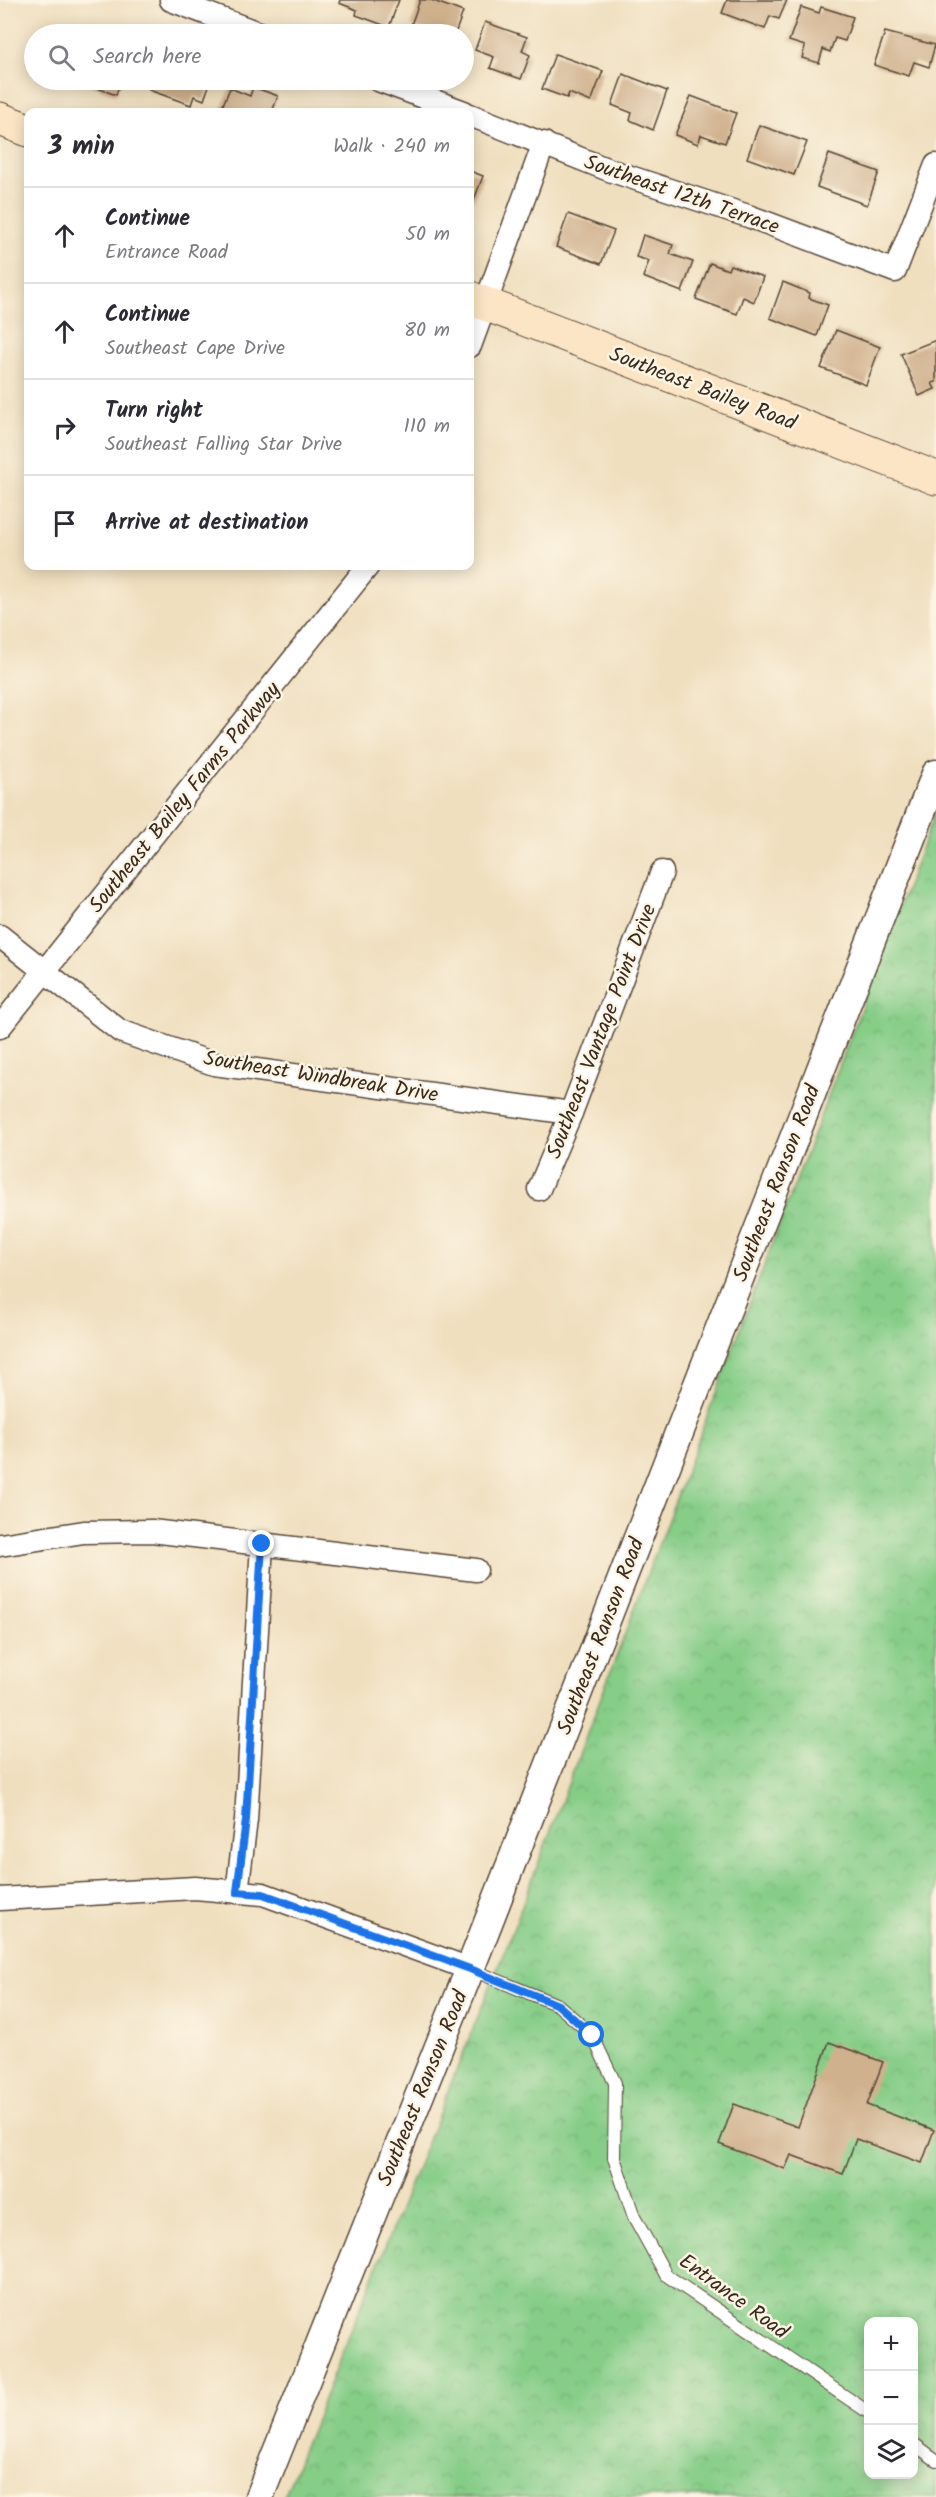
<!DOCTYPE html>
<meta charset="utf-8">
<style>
:root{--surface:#fff;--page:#f2f2f3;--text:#2b2b33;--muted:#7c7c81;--line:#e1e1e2}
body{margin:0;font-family:Kalam,sans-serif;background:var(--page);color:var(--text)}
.controls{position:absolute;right:18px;bottom:18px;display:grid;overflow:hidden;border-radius:12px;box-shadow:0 3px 15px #0003}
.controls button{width:54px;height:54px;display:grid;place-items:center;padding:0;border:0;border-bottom:2px solid var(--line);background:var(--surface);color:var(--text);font:30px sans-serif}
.stop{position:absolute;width:18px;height:18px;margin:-14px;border:4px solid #1a73e8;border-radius:50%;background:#fff}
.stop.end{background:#1a73e8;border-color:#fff;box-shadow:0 2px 6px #0008}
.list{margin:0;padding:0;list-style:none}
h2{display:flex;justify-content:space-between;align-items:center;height:78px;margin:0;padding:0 24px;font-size:26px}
h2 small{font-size:20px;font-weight:400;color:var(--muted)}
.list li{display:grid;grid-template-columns:39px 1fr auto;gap:18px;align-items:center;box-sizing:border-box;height:96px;padding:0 24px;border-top:2px solid var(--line)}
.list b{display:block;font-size:22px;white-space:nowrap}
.list p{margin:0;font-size:20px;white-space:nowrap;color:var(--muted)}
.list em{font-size:20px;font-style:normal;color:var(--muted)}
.icon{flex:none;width:33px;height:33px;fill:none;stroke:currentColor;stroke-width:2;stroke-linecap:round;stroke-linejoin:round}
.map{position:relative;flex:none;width:936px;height:2497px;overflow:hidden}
.search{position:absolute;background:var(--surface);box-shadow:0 3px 15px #0003;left:24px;top:24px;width:450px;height:66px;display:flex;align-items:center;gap:15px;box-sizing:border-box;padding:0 21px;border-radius:33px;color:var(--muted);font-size:22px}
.panel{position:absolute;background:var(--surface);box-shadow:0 3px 15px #0003;left:24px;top:108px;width:450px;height:462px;border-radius:12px}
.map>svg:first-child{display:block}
.park{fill:url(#park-crowns);stroke:#607c53;stroke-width:1.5;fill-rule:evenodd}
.building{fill:#d0b18d}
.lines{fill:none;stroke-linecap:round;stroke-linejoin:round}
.service-casing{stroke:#564536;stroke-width:14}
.minor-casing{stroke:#564536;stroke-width:25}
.tertiary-casing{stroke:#564536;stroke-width:31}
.secondary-casing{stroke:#564536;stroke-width:35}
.service{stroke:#fff;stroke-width:12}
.minor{stroke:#fff;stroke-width:22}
.tertiary{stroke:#fff;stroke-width:28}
.secondary{stroke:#fce5c4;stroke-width:33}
.route{stroke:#1a73e8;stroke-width:8}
.labels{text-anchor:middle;stroke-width:5;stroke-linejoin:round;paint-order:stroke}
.street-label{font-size:21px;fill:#3b2a1e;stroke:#fcf5e5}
</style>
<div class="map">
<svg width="936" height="2497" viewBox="0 0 936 2497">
<defs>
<pattern id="park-crowns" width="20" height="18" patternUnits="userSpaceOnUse" patternTransform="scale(1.5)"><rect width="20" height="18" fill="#86cd88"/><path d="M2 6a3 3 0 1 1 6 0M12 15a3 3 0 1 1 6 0" fill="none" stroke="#75b075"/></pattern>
</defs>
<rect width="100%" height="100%" fill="#fcf5e5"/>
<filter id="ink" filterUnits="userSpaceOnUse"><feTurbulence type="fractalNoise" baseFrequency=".0167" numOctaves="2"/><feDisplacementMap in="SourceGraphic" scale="12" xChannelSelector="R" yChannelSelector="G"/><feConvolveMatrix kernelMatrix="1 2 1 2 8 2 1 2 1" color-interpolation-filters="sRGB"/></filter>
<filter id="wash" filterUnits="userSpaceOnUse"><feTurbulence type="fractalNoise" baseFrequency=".008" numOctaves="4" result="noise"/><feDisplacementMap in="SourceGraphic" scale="24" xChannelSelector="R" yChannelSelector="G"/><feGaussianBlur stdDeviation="1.35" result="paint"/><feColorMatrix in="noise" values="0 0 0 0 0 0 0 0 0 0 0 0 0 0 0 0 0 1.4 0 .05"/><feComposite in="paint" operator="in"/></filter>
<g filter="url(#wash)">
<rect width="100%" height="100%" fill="#f0dfbf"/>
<path class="park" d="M936 810V2497H284L515 1925ZM868 2322H914V2474H868Z"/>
<g id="blocks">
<g class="building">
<polygon points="340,0 399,0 389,27 356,15 357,10 339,3"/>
<polygon points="420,0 431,0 463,12 455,34 429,34 430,32 411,25"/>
<polygon points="727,0 787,0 779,19 770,16 765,29 722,13"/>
<polygon points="801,7 819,13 821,7 853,17 845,41 835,38 830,52 823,49 819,63 802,58 805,46 789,41"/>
<polygon points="485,22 527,37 522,51 530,55 521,79 490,68 494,57 475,50"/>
<polygon points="885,32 935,45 929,67 914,62 909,76 874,65"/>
<polygon points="555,54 603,71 591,102 569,93 567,98 542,89"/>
<polygon points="623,74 667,91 653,130 630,120 632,113 612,105"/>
<polygon points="76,80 121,80 116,95"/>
<polygon points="153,80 211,80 204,100 194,96 191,105 149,90"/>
<polygon points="253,87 278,96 272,112 220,112 230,88 250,96"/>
<polygon points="691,96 736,113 725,143 701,135 698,144 675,135"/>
<polygon points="759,125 807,142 794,175 747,158"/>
<polygon points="829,154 879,172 867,205 817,187"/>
<polygon points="470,171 483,176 474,200 470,199"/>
<polygon points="568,214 614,231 601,264 556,247"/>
<polygon points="643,235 673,245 670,254 693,262 682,292 643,277 649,261 636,257"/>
<polygon points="710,263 728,270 730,265 763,277 754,302 743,297 737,314 696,299"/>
<polygon points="783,282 810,293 809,298 828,305 817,336 770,318"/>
<polygon points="836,330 880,347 866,385 821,368"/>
<polygon points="936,340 936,382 932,383 935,389 919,396 901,354"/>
<polygon points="829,2042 883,2062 867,2105 934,2130 922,2163 856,2139 843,2174 791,2155 785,2169 719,2144 734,2104 798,2127"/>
</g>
</g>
</g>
<g filter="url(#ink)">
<use href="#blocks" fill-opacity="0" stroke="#564536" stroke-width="1.5"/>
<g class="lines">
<g class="service-casing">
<g id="service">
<polyline points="470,1969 558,2005 592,2035 615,2083 614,2158 634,2217 666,2275 868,2412"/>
<polyline points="914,2444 936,2460"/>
</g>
</g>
<g class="minor-casing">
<g id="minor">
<polyline points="171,0 261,34"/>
<polyline points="378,80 464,112"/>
<polyline points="470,115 609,170 751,217 895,271 936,165"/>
<polyline points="470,346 544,143"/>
<polyline points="0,936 120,1031 214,1064 571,1113"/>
<polyline points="0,1027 368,566"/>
<polyline points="539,1189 571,1113 662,872"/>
<polyline points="0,1545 84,1532 152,1531 476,1570"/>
<polyline points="237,1892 246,1820 262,1544"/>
<polyline points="0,1899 195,1888 263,1894 470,1969"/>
</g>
</g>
<g class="tertiary-casing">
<polyline id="tertiary" points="259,2497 470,1969 936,774"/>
</g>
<g class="secondary-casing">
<g id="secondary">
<polyline points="0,119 28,130"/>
<polyline points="470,298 936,478"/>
</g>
</g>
<use href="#service" class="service"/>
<use href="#minor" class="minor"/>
<use href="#tertiary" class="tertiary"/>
<use href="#secondary" class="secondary"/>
</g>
</g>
<g class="lines" filter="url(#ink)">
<polyline class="route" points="262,1544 246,1820 237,1892 263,1894 470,1969 558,2005 592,2035"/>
</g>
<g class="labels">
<g class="street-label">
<text transform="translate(682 194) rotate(19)" y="7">Southeast 12th Terrace</text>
<text transform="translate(703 388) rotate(21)" y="7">Southeast Bailey Road</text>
<text transform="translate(184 797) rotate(-51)" y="7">Southeast Bailey Farms Parkway</text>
<text transform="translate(601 1031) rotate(-69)" y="7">Southeast Vantage Point Drive</text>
<text transform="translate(321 1076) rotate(9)" y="7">Southeast Windbreak Drive</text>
<text transform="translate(776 1183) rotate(-69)" y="7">Southeast Ranson Road</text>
<text transform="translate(600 1636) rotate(-69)" y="7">Southeast Ranson Road</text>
<text transform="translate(422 2088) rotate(-68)" y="7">Southeast Ranson Road</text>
<text transform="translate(734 2296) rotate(36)" y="7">Entrance Road</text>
</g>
</g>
</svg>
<div class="controls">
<button>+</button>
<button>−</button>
<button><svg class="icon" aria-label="layers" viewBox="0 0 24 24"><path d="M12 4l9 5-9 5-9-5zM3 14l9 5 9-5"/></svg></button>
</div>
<div class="stop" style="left:592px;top:2035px"></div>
<div class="stop end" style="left:262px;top:1544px"></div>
<div class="search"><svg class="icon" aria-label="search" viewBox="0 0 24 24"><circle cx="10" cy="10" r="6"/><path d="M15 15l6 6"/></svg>Search here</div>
<section class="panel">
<h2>3 min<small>Walk · 240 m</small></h2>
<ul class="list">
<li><svg class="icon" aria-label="ahead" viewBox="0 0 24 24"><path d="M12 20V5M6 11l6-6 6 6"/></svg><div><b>Continue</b><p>Entrance Road</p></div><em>50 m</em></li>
<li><svg class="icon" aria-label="ahead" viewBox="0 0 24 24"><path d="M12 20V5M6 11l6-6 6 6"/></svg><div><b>Continue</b><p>Southeast Cape Drive</p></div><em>80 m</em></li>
<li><svg class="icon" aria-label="right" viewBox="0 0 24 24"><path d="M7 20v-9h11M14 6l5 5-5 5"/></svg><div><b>Turn right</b><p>Southeast Falling Star Drive</p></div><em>110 m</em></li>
<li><svg class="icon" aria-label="arrive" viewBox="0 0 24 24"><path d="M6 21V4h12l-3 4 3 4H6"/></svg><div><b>Arrive at destination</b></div></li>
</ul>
</section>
</div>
